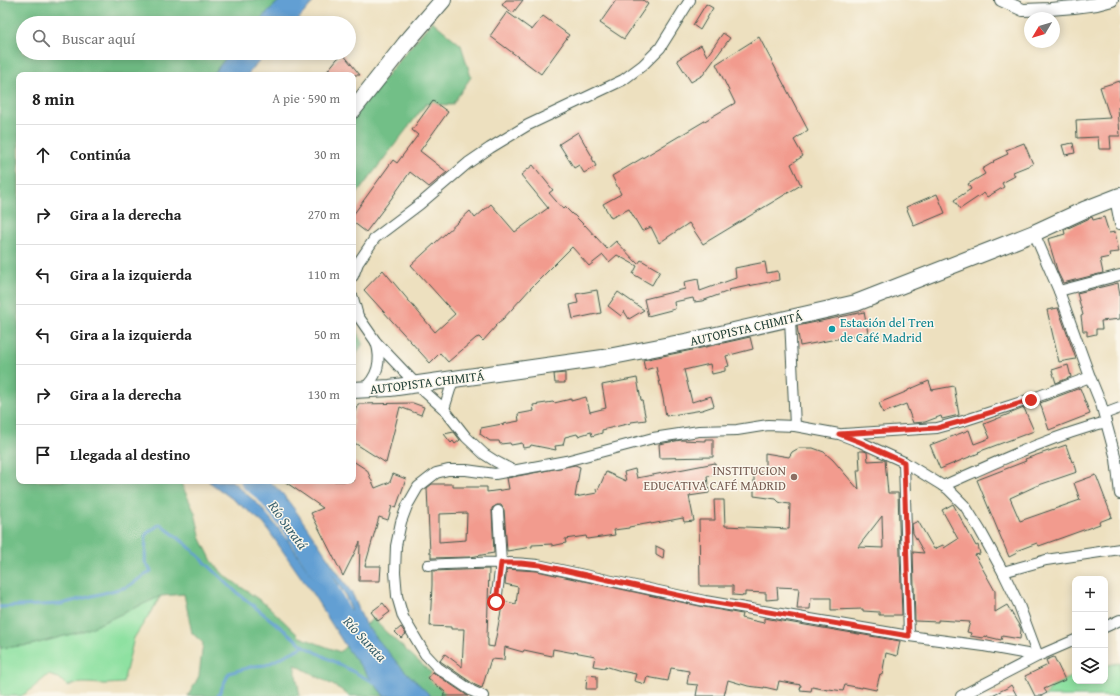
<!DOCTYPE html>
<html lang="es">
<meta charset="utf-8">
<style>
:root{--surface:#fff;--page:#f2f2f2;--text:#222;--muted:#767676;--line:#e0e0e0}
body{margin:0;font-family:"Gentium Book Plus",serif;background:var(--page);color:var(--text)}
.controls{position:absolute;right:12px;bottom:12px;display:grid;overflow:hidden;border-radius:8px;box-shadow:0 2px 10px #0003}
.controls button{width:36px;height:36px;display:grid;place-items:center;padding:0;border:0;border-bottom:1px solid var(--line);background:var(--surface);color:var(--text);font:20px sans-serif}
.compass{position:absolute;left:1024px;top:12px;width:36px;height:36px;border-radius:50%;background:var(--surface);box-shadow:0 2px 10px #0003;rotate:232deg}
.stop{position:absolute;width:12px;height:12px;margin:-9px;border:3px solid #d93025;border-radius:50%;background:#fff}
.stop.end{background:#d93025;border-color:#fff;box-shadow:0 1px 4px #0008}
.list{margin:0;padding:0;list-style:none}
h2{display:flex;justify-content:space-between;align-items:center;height:52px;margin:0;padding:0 16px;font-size:17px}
h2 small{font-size:13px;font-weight:400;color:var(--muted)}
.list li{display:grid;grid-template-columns:26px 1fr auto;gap:12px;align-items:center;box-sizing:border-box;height:60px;padding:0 16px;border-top:1px solid var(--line)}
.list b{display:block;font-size:15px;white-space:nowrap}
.list em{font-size:13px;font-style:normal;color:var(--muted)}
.icon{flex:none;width:22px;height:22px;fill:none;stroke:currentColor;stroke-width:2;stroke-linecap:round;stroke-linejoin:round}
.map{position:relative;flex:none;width:1120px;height:696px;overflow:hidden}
.search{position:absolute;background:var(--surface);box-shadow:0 2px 10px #0003;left:16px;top:16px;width:340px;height:44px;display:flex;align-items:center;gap:10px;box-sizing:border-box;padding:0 14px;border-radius:22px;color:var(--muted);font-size:15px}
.panel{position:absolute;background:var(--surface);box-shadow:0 2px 10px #0003;left:16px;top:72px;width:340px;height:412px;border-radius:8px}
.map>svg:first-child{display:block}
.green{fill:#8ee1a1;stroke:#568f6a}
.forest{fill:#72bf87;stroke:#487e5e}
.water{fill:#629fd3;stroke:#406e84}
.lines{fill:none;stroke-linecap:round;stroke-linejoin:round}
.stream{stroke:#629fd3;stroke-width:3}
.river{stroke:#629fd3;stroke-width:19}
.building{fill:#f29b8e;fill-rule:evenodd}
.minor-casing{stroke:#3e5549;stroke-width:12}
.tertiary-casing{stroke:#3e5549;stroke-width:14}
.trunk-casing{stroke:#3e5549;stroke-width:18}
.minor{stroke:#fff;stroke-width:10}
.tertiary{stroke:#fff;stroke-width:12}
.trunk{stroke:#fff;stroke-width:16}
.route{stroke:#d93025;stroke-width:5}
.culture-dot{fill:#0f9aa8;stroke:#fbf7ec;stroke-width:1.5}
.education-dot{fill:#8d6e63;stroke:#fbf7ec;stroke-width:1.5}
.labels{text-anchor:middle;stroke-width:3;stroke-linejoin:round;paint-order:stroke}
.culture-label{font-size:13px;fill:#0d838f;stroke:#fbf7ec;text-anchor:start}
.street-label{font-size:13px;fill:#1f3d34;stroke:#fbf7ec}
.education-label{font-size:13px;fill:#785e54;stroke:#fbf7ec;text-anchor:end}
.water-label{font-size:14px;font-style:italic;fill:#365f6c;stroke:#fbf7ec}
</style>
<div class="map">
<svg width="1120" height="696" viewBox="0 0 1120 696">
<rect width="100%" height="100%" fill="#fbf7ec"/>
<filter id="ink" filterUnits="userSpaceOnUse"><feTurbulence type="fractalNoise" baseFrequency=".025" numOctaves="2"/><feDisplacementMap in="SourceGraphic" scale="8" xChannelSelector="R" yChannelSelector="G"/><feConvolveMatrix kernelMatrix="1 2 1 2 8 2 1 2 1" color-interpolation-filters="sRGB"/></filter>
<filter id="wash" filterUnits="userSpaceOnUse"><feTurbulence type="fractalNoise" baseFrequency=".012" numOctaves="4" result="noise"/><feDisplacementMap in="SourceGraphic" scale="16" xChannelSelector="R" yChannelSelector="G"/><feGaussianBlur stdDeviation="0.9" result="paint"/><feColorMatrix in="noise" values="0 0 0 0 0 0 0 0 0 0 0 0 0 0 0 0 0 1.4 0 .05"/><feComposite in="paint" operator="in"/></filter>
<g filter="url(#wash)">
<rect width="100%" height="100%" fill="#ede0bf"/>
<g class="green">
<path d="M161 596 134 638 123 683C117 683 112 684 106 684 90 684 84 681 67 686L59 678 48 675 28 692 21 696H0V648L31 645 86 630Z"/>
<polygon points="1120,662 1120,696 1044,696 1053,686 1075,675 1075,681 1105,681 1105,666"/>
</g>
<g class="forest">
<polygon points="0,0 280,0 256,23 23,23 23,53 230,53 212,75 19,75 19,481 180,481 195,513 201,539 212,561 224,575 268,606 300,637 340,652 373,618 386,632 457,696 349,696 340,689 294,664 300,696 188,696 199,676 203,643 192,633 184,594 161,596 86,630 31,645 0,648"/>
<polygon points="432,21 461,45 471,77 452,105 426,104 353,199 353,116"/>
<polygon points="353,323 363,343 353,361"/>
</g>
<g class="water">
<polygon points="280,0 315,0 295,23 256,23"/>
<polygon points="230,53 267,53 247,75 212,75"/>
<polygon points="208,481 232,481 259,505 287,539 317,583 336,608 351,610 345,595 310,539 282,502 261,481 269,481 282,493 298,514 353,595 365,624 399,665 431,696 384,696 348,650 314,596 264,524 250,512"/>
</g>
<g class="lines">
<g class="stream">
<polyline points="0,607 61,604 127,587 151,571 145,562 146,534 160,524 186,544 236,592 304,646 377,684"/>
<polyline points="218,696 229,673 254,666 266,665 304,646"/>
</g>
<polyline class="river" points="250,481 264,492 293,528 321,573 344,620 352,628"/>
</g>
<g id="blocks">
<g class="building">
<polygon points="506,0 523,0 513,13 502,5"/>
<polygon points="616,0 643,0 648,4 624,39 600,23"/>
<polygon points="706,4 713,8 700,30 693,25"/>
<polygon points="507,12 532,30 543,16 569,35 541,74 490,36"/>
<polygon points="723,33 730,38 703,75 691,82 677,60 701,45 707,56"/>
<polygon points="759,37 808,130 794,140 803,156 791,164 801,185 703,244 689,223 659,243 651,227 642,231 629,209 611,218 603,204 621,194 612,176 735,103 716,64"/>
<polygon points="343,54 360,75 324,75 337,59"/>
<polygon points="1120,81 1120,107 1118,107 1120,136 1110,136 1111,149 1099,149 1098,137 1077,138 1076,120 1110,118 1100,87"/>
<polygon points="433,101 448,112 420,151 447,172 429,187 410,172 391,199 366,232 353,222 353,215 393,160 397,163 418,135 412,130"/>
<polygon points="578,132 593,158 592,158 596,166 584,173 579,165 574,168 559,144"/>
<polygon points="1024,143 1033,164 1013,172 1015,176 1002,183 1004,187 987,197 984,193 960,209 954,200 971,189 968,184 985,174 982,169 994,162 993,161 1008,154 1006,150"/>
<polygon points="1073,143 1075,153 1065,155 1062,145"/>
<polygon points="533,165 553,190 549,193 563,209 565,207 573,215 574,215 585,226 585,225 607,249 616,241 638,264 641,260 660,271 652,285 633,274 637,266 617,255 609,262 603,255 589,266 572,247 531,288 503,319 495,325 496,326 483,341 479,337 476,338 448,362 440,353 430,363 364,290 383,270 435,332 455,314 411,265 470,211 475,218 491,204 515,232 548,208 521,175"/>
<polygon points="937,194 945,213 914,226 906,207"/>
<polygon points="1092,217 1093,220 1104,217 1109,233 1115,232 1119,252 1109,253 1110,257 1100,259 1103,273 1063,283 1058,273 1048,239 1065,234 1064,230"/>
<polygon points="765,262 767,273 778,271 779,280 728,290 729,291 702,301 694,302 693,298 674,302 675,309 648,316 644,299 685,289 684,282 698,279 700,291 736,278 735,268"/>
<polygon points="1118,283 1120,294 1120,319 1101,321 1102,329 1096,329 1096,334 1087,336 1087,331 1083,331 1081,316 1083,315 1077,293"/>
<polygon points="597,290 601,313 573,319 570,305 578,303 576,294"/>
<polygon points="618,292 644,310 629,319 624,311 621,316 608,306"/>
<polygon points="1058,308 1076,359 1059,362 1047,310"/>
<polygon points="864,312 868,333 800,346 797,326"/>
<polygon points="750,337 753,349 726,356 729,366 725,367 725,371 712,374 710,364 684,370 692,402 711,396 714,406 702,410 666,416 663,398 656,367 645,370 643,360 692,350"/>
<polygon points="1068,365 1071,377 1056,383 1052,370"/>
<polygon points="565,373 565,383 555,383 554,374"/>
<polygon points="637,378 641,400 642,400 646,420 631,422 631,423 602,430 602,433 592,436 591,432 578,436 577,434 565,437 563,445 555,446 556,450 531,445 530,447 523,448 522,443 511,445 510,443 500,444 499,441 490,441 480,434 481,428 502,424 503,426 503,424 519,421 518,414 534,411 533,405 553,402 554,403 571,399 571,401 586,397 590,412 606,408 602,385"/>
<polygon points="929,381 932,390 954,386 959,415 942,419 941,416 925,422 913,423 906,404 883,413 879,403 908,391 908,390"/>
<polygon points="1080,388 1090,414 1049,430 1040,403"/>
<polygon points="413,403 424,407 421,415 400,407 386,463 353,442 353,416 358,404"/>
<polygon points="1024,408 1034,431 978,452 979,453 940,469 930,445 969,430 974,444 990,438 984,424"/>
<polygon points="454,432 460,440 455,444 453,441 451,443 444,434"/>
<polygon points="705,439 713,439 713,457 660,458 659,444 681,440 705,441"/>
<polygon points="1066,445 1072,462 1074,461 1077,472 1036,486 1010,498 1020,521 1080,500 1074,483 1096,475 1112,517 1099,522 1100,524 1039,546 1037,543 1016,551 1017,553 1009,557 977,480 1026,461 1025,459"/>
<path d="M799 448H813L824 452 833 460 859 490 857 470H860L859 451H864L867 452 868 461 885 460 888 493H898L902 615H879V612L863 611V609L831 610V598H811L810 609H797L799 588 777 587 778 599 766 600V593L745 592V596L733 595V586H700L699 520H715L714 500H724L725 526 789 529 790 504 782 503 779 502 776 499 754 496V471L765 473V453L789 457 792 452ZM882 516 883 548 858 547Z"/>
<polygon points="353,461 367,470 375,488 390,482 393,474 406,479 396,508 392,506 388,520 379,517 365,566 381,566 380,581 359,581 360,542 343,576 311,513 323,508 284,481 353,481"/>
<path d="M715 463 716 475 707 476 709 493 689 496 694 521 684 522 683 518 651 524V523L629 527V528L614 530 615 535 587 539 586 536 565 539 566 543 552 546V544L532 545V547L507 551 504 510 501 505H497L492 508V511L494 553 470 557 431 558V553H430L427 488 432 484H453V487H487V492L509 489 507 478 575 465 580 467 575 497 597 493 596 489 599 488 606 472 626 481 624 472 635 469 637 478ZM467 513 466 540 439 542V514Z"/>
<polygon points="953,504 976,546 978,545 980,554 975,555 995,591 995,612 1007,605 1020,627 1021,629 1020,639 1002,636 1001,640 984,636 983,638 970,636 971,633 967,632 970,622 938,620 938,622 915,621 913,552 924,553 913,533 912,524 918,521 934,549 943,545 944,548 958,539 942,510"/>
<polygon points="656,546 664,550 663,559 656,555"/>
<polygon points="489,569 487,638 488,639 488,646 494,647 503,601 516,604 518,587 505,584 507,569 537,571 704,607 742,614 741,618 764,623 764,618 900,641 897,656 886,653 882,675 880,674 876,690 862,687 862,688 845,685 843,691 829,689 828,690 812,687 811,691 800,690 801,685 779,681 777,690 764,687 764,688 748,686 728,680 724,696 696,696 698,685 687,684 689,671 671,668 668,681 647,677 645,684 634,681 636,674 621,671 605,666 605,668 593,666 595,656 574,652 574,653 553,649 552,656 524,650 523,652 505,647 504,660 491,659 482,688 475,685 440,661 445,654 462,667 464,629 451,629 451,627 430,626 432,585 432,571"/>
<polygon points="383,603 390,612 378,621 371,612"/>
<polygon points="401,627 406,634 401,638 395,632"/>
<polygon points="1054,657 1065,680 1044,689 1047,693 1041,696 1035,696 1025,676 1048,665 1046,660"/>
<polygon points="433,672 434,673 468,696 443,696 445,692 428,678"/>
<polygon points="587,675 597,676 597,689 586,689"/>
<polygon points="1011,685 1017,696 990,696 1007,688"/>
</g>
</g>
</g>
<g filter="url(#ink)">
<use href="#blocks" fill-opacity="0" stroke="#3e5549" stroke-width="1"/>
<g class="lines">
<g class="minor-casing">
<g id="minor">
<polyline points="1115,198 1120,224"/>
<polyline points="1034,233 1059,291 1090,377 1101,404 1116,459 1120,494"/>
<polyline points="353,276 358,263 375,238 420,204 468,163 490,148 528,125 623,80 643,65 660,48 690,0"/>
<polyline points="1059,291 1120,275"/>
<polyline points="353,298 358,316 376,342 416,384 444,409 466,437 484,454 495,461 514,471"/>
<polyline points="790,319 795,426"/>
<path d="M362 390C378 378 382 360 376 342"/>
<polyline points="444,409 453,380"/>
<polyline points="1104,414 1120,408"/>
<polyline points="843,434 937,428 963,421 1031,399 1090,377"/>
<polyline points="904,462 909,636"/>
<path d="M943 486C997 462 1049 437 1106 422"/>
<path d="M428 565C464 563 501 561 538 565L705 601 909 636 984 646 1038 656"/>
<polyline points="1003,572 1046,560 1120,549"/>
<polyline points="496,602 501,563 498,511"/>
<polyline points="1105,627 1120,620"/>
<polyline points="483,696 472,691 438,668 425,654 403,617 397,596 395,572 396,546 401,522 407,506 418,487 436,473 448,470 466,470 495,474 566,461 653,438 699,431 737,430 768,425 795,426 839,434 860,442 904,462 948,489 965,506 980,530 1003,572 1019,605 1038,656"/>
<polyline points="961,696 1038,656 1075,640"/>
</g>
</g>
<g class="tertiary-casing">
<polyline id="tertiary" points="1001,0 1023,10 1050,9 1074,7 1097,4 1112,0"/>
</g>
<g class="trunk-casing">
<g id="trunk">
<polyline points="353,110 405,44 443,0"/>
<polyline points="353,390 390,388 603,358 690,341 856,303 994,249 1034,233 1084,210 1120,196"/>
</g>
</g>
<use href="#minor" class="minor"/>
<use href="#tertiary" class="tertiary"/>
<use href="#trunk" class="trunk"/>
</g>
</g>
<g class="lines" filter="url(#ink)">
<polyline class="route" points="496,602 501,563 521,563 540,565 705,601 909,636 904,462 860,442 839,434 937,428 963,421 1031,400"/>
</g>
<circle class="culture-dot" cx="832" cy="329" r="4"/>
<circle class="education-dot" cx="794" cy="477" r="4"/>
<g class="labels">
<g class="culture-label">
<text x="840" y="327">Estación del Tren<tspan x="840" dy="15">de Café Madrid</tspan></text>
</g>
<g class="street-label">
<text transform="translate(746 328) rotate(-13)" y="5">AUTOPISTA CHIMITÁ</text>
<text transform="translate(427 382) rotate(-7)" y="5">AUTOPISTA CHIMITÁ</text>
</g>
<g class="education-label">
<text x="786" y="475">INSTITUCION<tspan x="786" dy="15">EDUCATIVA CAFÉ MADRID</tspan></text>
</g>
<g class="water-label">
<text transform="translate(288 525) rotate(54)" y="5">Río Suratá</text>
<text transform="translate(365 639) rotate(47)" y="5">Río Surata</text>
</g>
</g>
</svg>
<div class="controls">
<button>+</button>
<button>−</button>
<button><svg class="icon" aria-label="layers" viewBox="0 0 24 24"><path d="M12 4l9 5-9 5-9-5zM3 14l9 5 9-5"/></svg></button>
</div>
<svg class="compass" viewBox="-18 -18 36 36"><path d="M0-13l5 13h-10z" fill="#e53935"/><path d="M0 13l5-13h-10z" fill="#767676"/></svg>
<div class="stop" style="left:496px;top:602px"></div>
<div class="stop end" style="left:1031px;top:400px"></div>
<div class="search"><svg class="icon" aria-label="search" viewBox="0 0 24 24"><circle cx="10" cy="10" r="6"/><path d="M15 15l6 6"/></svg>Buscar aquí</div>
<section class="panel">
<h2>8 min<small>A pie · 590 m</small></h2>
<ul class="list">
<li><svg class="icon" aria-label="ahead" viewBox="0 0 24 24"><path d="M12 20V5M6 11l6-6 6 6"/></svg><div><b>Continúa</b></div><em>30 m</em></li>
<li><svg class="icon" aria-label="right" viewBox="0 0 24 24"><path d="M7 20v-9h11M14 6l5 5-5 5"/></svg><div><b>Gira a la derecha</b></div><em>270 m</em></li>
<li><svg class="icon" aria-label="left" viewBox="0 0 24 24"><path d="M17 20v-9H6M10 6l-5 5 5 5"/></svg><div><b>Gira a la izquierda</b></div><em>110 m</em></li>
<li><svg class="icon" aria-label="left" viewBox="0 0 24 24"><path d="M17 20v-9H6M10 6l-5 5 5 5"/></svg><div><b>Gira a la izquierda</b></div><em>50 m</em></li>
<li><svg class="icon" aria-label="right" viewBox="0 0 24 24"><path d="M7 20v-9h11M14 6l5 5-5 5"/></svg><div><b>Gira a la derecha</b></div><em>130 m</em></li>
<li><svg class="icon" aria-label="arrive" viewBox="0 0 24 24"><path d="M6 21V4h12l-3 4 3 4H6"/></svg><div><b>Llegada al destino</b></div></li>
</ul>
</section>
</div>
